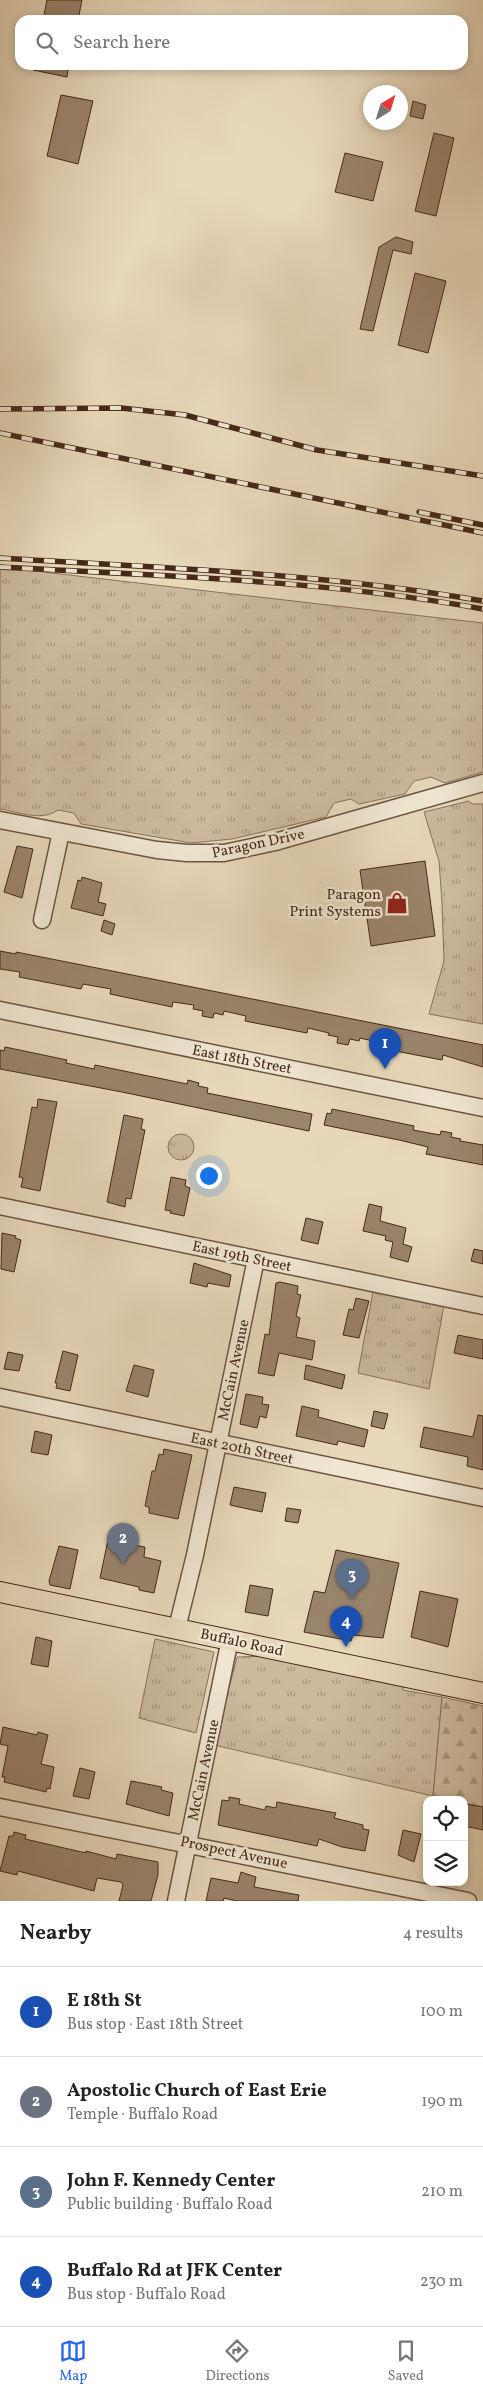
<!DOCTYPE html>
<meta charset="utf-8">
<style>
:root{--surface:#fff;--page:#f2f2f2;--text:#222;--muted:#767676;--line:#e0e0e0;--accent:#2563eb}
body{margin:0;font-family:Vollkorn,serif;background:var(--page);color:var(--text)}
.controls{position:absolute;right:15px;bottom:15px;display:grid;overflow:hidden;border-radius:10px;box-shadow:0 2px 8px #0003}
.controls button{width:45px;height:45px;display:grid;place-items:center;padding:0;border:0;border-bottom:1px solid var(--line);background:var(--surface);color:var(--text);font:25px sans-serif}
.compass{position:absolute;left:363px;top:85px;width:45px;height:45px;border-radius:50%;background:var(--surface);box-shadow:0 2px 8px #0003;rotate:38deg}
.you{position:absolute;left:208px;top:1175px;width:18px;height:18px;margin:-12px;border:4px solid #fff;border-radius:50%;background:#1a73e8;box-shadow:0 0 0 8px #1a73e833}
.badge{display:grid;place-items:center;width:32px;height:32px;border-radius:50%;background:var(--accent);color:#fff;font-size:16px;font-weight:700}
.pin{position:absolute;translate:-50% -41px;filter:drop-shadow(0 1px 2px #0008)}
.pin::after{content:'';position:absolute;top:26px;width:18px;height:15px;background:inherit;clip-path:polygon(0 0,100% 0,50% 100%)}
.list{margin:0;padding:0;list-style:none}
h2{display:flex;justify-content:space-between;align-items:center;height:65px;margin:0;padding:0 20px;font-size:21px}
h2 small{font-size:16px;font-weight:400;color:var(--muted)}
.list li{display:grid;grid-template-columns:32px 1fr auto;gap:15px;align-items:center;box-sizing:border-box;height:90px;padding:0 20px;border-top:1px solid var(--line)}
.list b{display:block;font-size:19px;white-space:nowrap}
.list p{margin:0;font-size:16px;white-space:nowrap;color:var(--muted)}
.list em{font-size:16px;font-style:normal;color:var(--muted)}
.icon{flex:none;width:28px;height:28px;fill:none;stroke:currentColor;stroke-width:2;stroke-linecap:round;stroke-linejoin:round}
.map{position:relative;flex:none;width:483px;height:1901px;overflow:hidden}
.search{position:absolute;background:var(--surface);box-shadow:0 2px 8px #0003;left:15px;right:15px;top:15px;height:55px;display:flex;align-items:center;gap:12px;box-sizing:border-box;padding:0 18px;border-radius:15px;color:var(--muted);font-size:19px}
.sheet{height:425px;background:var(--surface)}
nav{display:flex;justify-content:space-around;align-items:center;box-sizing:border-box;height:70px;border-top:1px solid var(--line);background:var(--surface);font-size:14px;color:var(--muted)}
nav a{display:grid;justify-items:center;gap:2px}
nav .on{color:var(--accent)}
.map>svg:first-child{display:block}
.grass{fill:url(#grass-tufts);stroke:#89725b}
.forest{fill:url(#forest-firs);stroke:#89725b}
.building{fill:#9a846c;stroke:#462918}
.lines{fill:none;stroke-linecap:round;stroke-linejoin:round}
.minor-casing{stroke:#6e5540;stroke-width:19}
.major-casing{stroke:#462918;stroke-width:22}
.minor{stroke:#efe6d2;stroke-width:16}
.major{stroke:#e7d8ba;stroke-width:20}
.rail-casing{stroke:#462918;stroke-width:5.5}
.rail{stroke:#efe6d2;stroke-width:4;stroke-dasharray:11;stroke-linecap:butt}
.labels{text-anchor:middle;stroke-width:5;stroke-linejoin:round;paint-order:stroke}
.street-label{font-size:15px;fill:#462918;stroke:#efe6d2}
.poi-label{font-size:15px;fill:#462918;stroke:#efe6d2;text-anchor:end}
</style>
<div class="map">
<svg width="483" height="1901" viewBox="0 0 483 1901">
<defs>
<pattern id="grass-tufts" width="24" height="20" patternUnits="userSpaceOnUse" patternTransform="scale(1.25)"><rect width="24" height="20" fill="#ccba9e"/><path d="M3 7l-1-3M5 7V3M7 7l1-3M15 17l-1-3M17 17v-4M19 17l1-3" fill="none" stroke="#a79780"/></pattern>
<pattern id="forest-firs" width="22" height="20" patternUnits="userSpaceOnUse" patternTransform="scale(1.25)"><rect width="22" height="20" fill="#ccba9e"/><path d="M5 1l3.5 6h-7zM16 11l3.5 6h-7z" fill="#a79780"/></pattern>
</defs>
<rect width="100%" height="100%" fill="#e7d8ba"/>
<filter id="stains"><feTurbulence type="fractalNoise" baseFrequency=".004" numOctaves="4"/><feColorMatrix values="0 0 0 0 .2 0 0 0 0 .09 0 0 0 0 .02 0 0 0 .5 -.17"/></filter>
<radialGradient id="worn" r=".72"><stop offset=".6" stop-color="#630" stop-opacity="0"/><stop offset="1" stop-color="#630" stop-opacity=".3"/></radialGradient>
<g class="grass">
<path d="M0 567 483 623V772L445 783 431 777 423 779 414 781 405 794 359 804 351 799 334 803 326 817 232 839 191 843 81 824 74 813 58 810C41 822 20 812 0 809Z"/>
<polygon points="469,801 472,804 483,804 483,1024 429,1014 444,961 442,903 439,861 424,812"/>
<circle cx="181" cy="1147" r="13"/>
<polygon points="373,1292 444,1305 429,1389 358,1373"/>
<polygon points="155,1639 214,1652 196,1733 139,1718"/>
<polygon points="267,1656 403,1685 403,1690 442,1697 433,1796 214,1745 237,1657"/>
</g>
<polygon class="forest" points="442,1697 483,1706 483,1807 464,1803 464,1800 433,1796"/>
<g class="building">
<polygon points="47,0 82,0 78,20 43,20"/>
<polygon points="33,65 69,65 67,77 33,70"/>
<polygon points="61,95 93,101 78,164 47,156"/>
<polygon points="413,101 426,105 423,119 410,116"/>
<polygon points="434,133 454,138 436,216 415,211"/>
<polygon points="345,153 383,162 373,201 335,192"/>
<polygon points="396,237 413,242 411,254 393,250 373,331 360,329 379,247"/>
<polygon points="415,273 446,281 428,353 398,345"/>
<polygon points="17,846 33,849 22,898 4,892"/>
<polygon points="425,861 435,936 371,946 360,870"/>
<polygon points="82,877 102,883 98,902 106,904 103,916 71,908 78,880 81,881"/>
<polygon points="104,920 115,924 112,935 101,931"/>
<polygon points="0,951 16,954 16,952 82,965 483,1045 483,1067 443,1055 442,1060 380,1048 381,1043 360,1038 359,1041 350,1039 348,1045 337,1043 338,1037 328,1035 329,1033 308,1028 307,1033 281,1028 245,1021 246,1016 224,1011 223,1015 214,1013 213,1018 202,1016 203,1011 193,1009 194,1005 173,1002 172,1007 110,994 111,989 83,984 81,989 19,977 20,972 0,969"/>
<polygon points="5,1047 67,1060 66,1063 94,1069 95,1065 187,1084 188,1080 199,1083 198,1086 208,1088 207,1093 312,1114 309,1131 122,1092 0,1069 0,1050 4,1051"/>
<polygon points="38,1099 57,1102 40,1191 21,1187 23,1178 19,1177 32,1107 37,1108"/>
<polygon points="332,1109 414,1126 413,1130 440,1135 441,1131 452,1133 451,1137 461,1139 460,1141 483,1145 483,1165 426,1154 428,1147 399,1140 324,1125 327,1113 331,1114"/>
<polygon points="124,1115 143,1119 141,1129 145,1130 131,1199 126,1198 125,1207 107,1202"/>
<polygon points="171,1177 186,1180 185,1186 190,1188 184,1216 170,1213 171,1211 165,1210"/>
<polygon points="369,1204 382,1207 380,1221 406,1228 403,1244 412,1247 408,1262 390,1257 393,1242 385,1240 386,1236 363,1231"/>
<polygon points="306,1218 323,1222 318,1244 301,1240"/>
<polygon points="2,1233 16,1236 15,1238 21,1240 14,1272 1,1269"/>
<polygon points="474,1249 483,1251 483,1264 471,1261"/>
<polygon points="194,1263 231,1275 229,1287 208,1283 207,1287 190,1283"/>
<polygon points="280,1282 298,1286 297,1294 301,1295 296,1316 300,1318 296,1337 315,1341 312,1360 279,1353 274,1376 258,1373 265,1334 269,1335 276,1283"/>
<polygon points="356,1298 369,1301 359,1338 343,1335 349,1309 353,1310"/>
<polygon points="458,1335 483,1340 483,1359 454,1353"/>
<polygon points="63,1351 78,1355 70,1391 56,1388 57,1383 55,1383"/>
<polygon points="8,1352 23,1355 19,1371 4,1369"/>
<polygon points="134,1365 154,1370 148,1397 126,1391"/>
<polygon points="306,1365 345,1375 342,1389 304,1379"/>
<polygon points="246,1394 263,1397 262,1404 269,1405 266,1418 260,1416 257,1428 240,1424"/>
<polygon points="302,1406 319,1410 318,1417 368,1430 364,1447 338,1441 337,1445 296,1436"/>
<polygon points="374,1411 388,1414 384,1429 371,1426"/>
<polygon points="478,1415 483,1416 483,1470 467,1466 468,1457 420,1447 424,1427 473,1437"/>
<polygon points="35,1431 52,1435 48,1455 31,1452"/>
<polygon points="164,1449 192,1455 178,1519 149,1513 149,1507 145,1506 152,1471 155,1471 159,1454 163,1455"/>
<polygon points="234,1487 266,1493 262,1512 230,1505"/>
<polygon points="287,1508 301,1510 298,1523 285,1521"/>
<polygon points="108,1540 145,1547 144,1557 161,1561 154,1593 139,1590 139,1587 100,1578"/>
<polygon points="59,1546 78,1550 70,1589 50,1585 49,1581"/>
<polygon points="336,1550 399,1563 383,1638 353,1635 351,1641 304,1632 314,1591 325,1593"/>
<polygon points="250,1585 273,1589 268,1616 245,1612"/>
<polygon points="420,1591 458,1599 448,1647 411,1637"/>
<polygon points="36,1637 52,1641 48,1667 31,1664"/>
<polygon points="3,1727 37,1735 38,1732 48,1735 41,1764 54,1767 50,1789 47,1788 46,1792 4,1782 5,1777 2,1777 8,1746 0,1744"/>
<polygon points="80,1768 95,1772 89,1799 73,1796"/>
<polygon points="131,1781 162,1787 161,1790 173,1793 169,1816 126,1804"/>
<polygon points="229,1797 240,1799 239,1804 265,1810 266,1806 276,1808 277,1802 336,1813 334,1818 363,1825 363,1829 369,1830 365,1851 342,1847 319,1839 317,1846 218,1825 222,1800 229,1801"/>
<polygon points="465,1804 483,1807 483,1830 464,1826"/>
<polygon points="403,1830 421,1834 414,1862 398,1855"/>
<polygon points="14,1832 26,1835 25,1839 86,1853 86,1851 116,1859 117,1854 158,1862 158,1875 151,1901 119,1901 123,1885 121,1882 97,1878 94,1891 18,1871 17,1875 0,1871 9,1836 13,1836"/>
<polygon points="241,1872 256,1877 254,1887 299,1895 298,1901 237,1901 224,1898 223,1901 206,1901 211,1878 238,1883"/>
</g>
<g class="lines">
<g class="minor-casing">
<g id="minor">
<polyline points="0,820 157,850 187,853 224,853 275,842 483,783"/>
<polyline points="42,920 61,832"/>
<polyline points="0,1010 483,1108"/>
<polyline points="0,1206 483,1306"/>
<polyline points="0,1397 483,1498"/>
<polyline points="177,1628 195,1555 256,1259"/>
<polyline points="0,1807 468,1901"/>
<polyline points="176,1901 230,1639"/>
</g>
</g>
<g class="major-casing">
<polyline id="major" points="0,1592 483,1693"/>
</g>
<use href="#minor" class="minor"/>
<use href="#major" class="major"/>
<g class="rail-casing">
<g id="rail">
<polyline points="0,409 121,408 185,415 317,450 483,476"/>
<polyline points="0,433 483,533"/>
<polyline points="419,512 483,525"/>
<path d="M0 558C162 568 323 573 483 601"/>
<path d="M0 567C161 576 324 580 483 609"/>
</g>
</g>
<use href="#rail" class="rail"/>
</g>
<defs>
<g id="shop-bare" transform="scale(1.725)"><path d="M-5-2.5h2.3a2.7 3.5 0 0 1 5.4 0H5L5.5 6h-11ZM-1.5-2.5h3a1.5 2.3 0 0 0-3 0Z" fill="#8f2418" stroke="#efe6d2" stroke-width="2.5" paint-order="stroke"/></g>
</defs>
<g fill-rule="evenodd">
<use href="#shop-bare" x="397" y="903"/>
</g>
<g class="labels">
<g class="street-label">
<text transform="translate(258 843) rotate(-12)" y="5">Paragon Drive</text>
<text transform="translate(242 1059) rotate(11)" y="5">East 18th Street</text>
<text transform="translate(242 1256) rotate(12)" y="5">East 19th Street</text>
<text transform="translate(233 1370) rotate(-78)" y="5">McCain Avenue</text>
<text transform="translate(242 1448) rotate(12)" y="5">East 20th Street</text>
<text transform="translate(242 1642) rotate(12)" y="5">Buffalo Road</text>
<text transform="translate(203 1770) rotate(-78)" y="5">McCain Avenue</text>
<text transform="translate(234 1852) rotate(12)" y="5">Prospect Avenue</text>
</g>
<g class="poi-label">
<text x="381" y="899">Paragon<tspan x="381" dy="17">Print Systems</tspan></text>
</g>
</g>
<rect width="100%" height="100%" filter="url(#stains)"/>
<rect width="100%" height="100%" fill="url(#worn)"/>
</svg>
<div class="controls">
<button><svg class="icon" aria-label="locate" viewBox="0 0 24 24"><circle cx="12" cy="12" r="6"/><path d="M12 2v4M12 18v4M2 12h4M18 12h4"/></svg></button>
<button><svg class="icon" aria-label="layers" viewBox="0 0 24 24"><path d="M12 4l9 5-9 5-9-5zM3 14l9 5 9-5"/></svg></button>
</div>
<svg class="compass" viewBox="-18 -18 36 36"><path d="M0-13l5 13h-10z" fill="#e53935"/><path d="M0 13l5-13h-10z" fill="#767676"/></svg>
<div class="you"></div>
<div class="pin badge" style="left:385px;top:1069px;background:#1a4fb4">1</div>
<div class="pin badge" style="left:123px;top:1564px;background:#6b7280">2</div>
<div class="pin badge" style="left:352px;top:1600px;background:#5c6f8a">3</div>
<div class="pin badge" style="left:346px;top:1647px;background:#1a4fb4">4</div>
<div class="search"><svg class="icon" aria-label="search" viewBox="0 0 24 24"><circle cx="10" cy="10" r="6"/><path d="M15 15l6 6"/></svg>Search here</div>
</div>
<section class="sheet">
<h2>Nearby<small>4 results</small></h2>
<ul class="list">
<li><span class="badge" style="background:#1a4fb4">1</span><div><b>E 18th St</b><p>Bus stop · East 18th Street</p></div><em>100 m</em></li>
<li><span class="badge" style="background:#6b7280">2</span><div><b>Apostolic Church of East Erie</b><p>Temple · Buffalo Road</p></div><em>190 m</em></li>
<li><span class="badge" style="background:#5c6f8a">3</span><div><b>John F. Kennedy Center</b><p>Public building · Buffalo Road</p></div><em>210 m</em></li>
<li><span class="badge" style="background:#1a4fb4">4</span><div><b>Buffalo Rd at JFK Center</b><p>Bus stop · Buffalo Road</p></div><em>230 m</em></li>
</ul>
</section>
<nav>
<a class="on"><svg class="icon" aria-label="map" viewBox="0 0 24 24"><path d="M3 6l6-2 6 2 6-2v14l-6 2-6-2-6 2zM9 4v14M15 6v14"/></svg>Map</a>
<a><svg class="icon" aria-label="directions" viewBox="0 0 24 24"><path d="M12 3l9 9-9 9-9-9zM9 14v-3h6M13 9l2 2-2 2"/></svg>Directions</a>
<a><svg class="icon" aria-label="saved" viewBox="0 0 24 24"><path d="M7 4h10v16l-5-4-5 4z"/></svg>Saved</a>
</nav>
